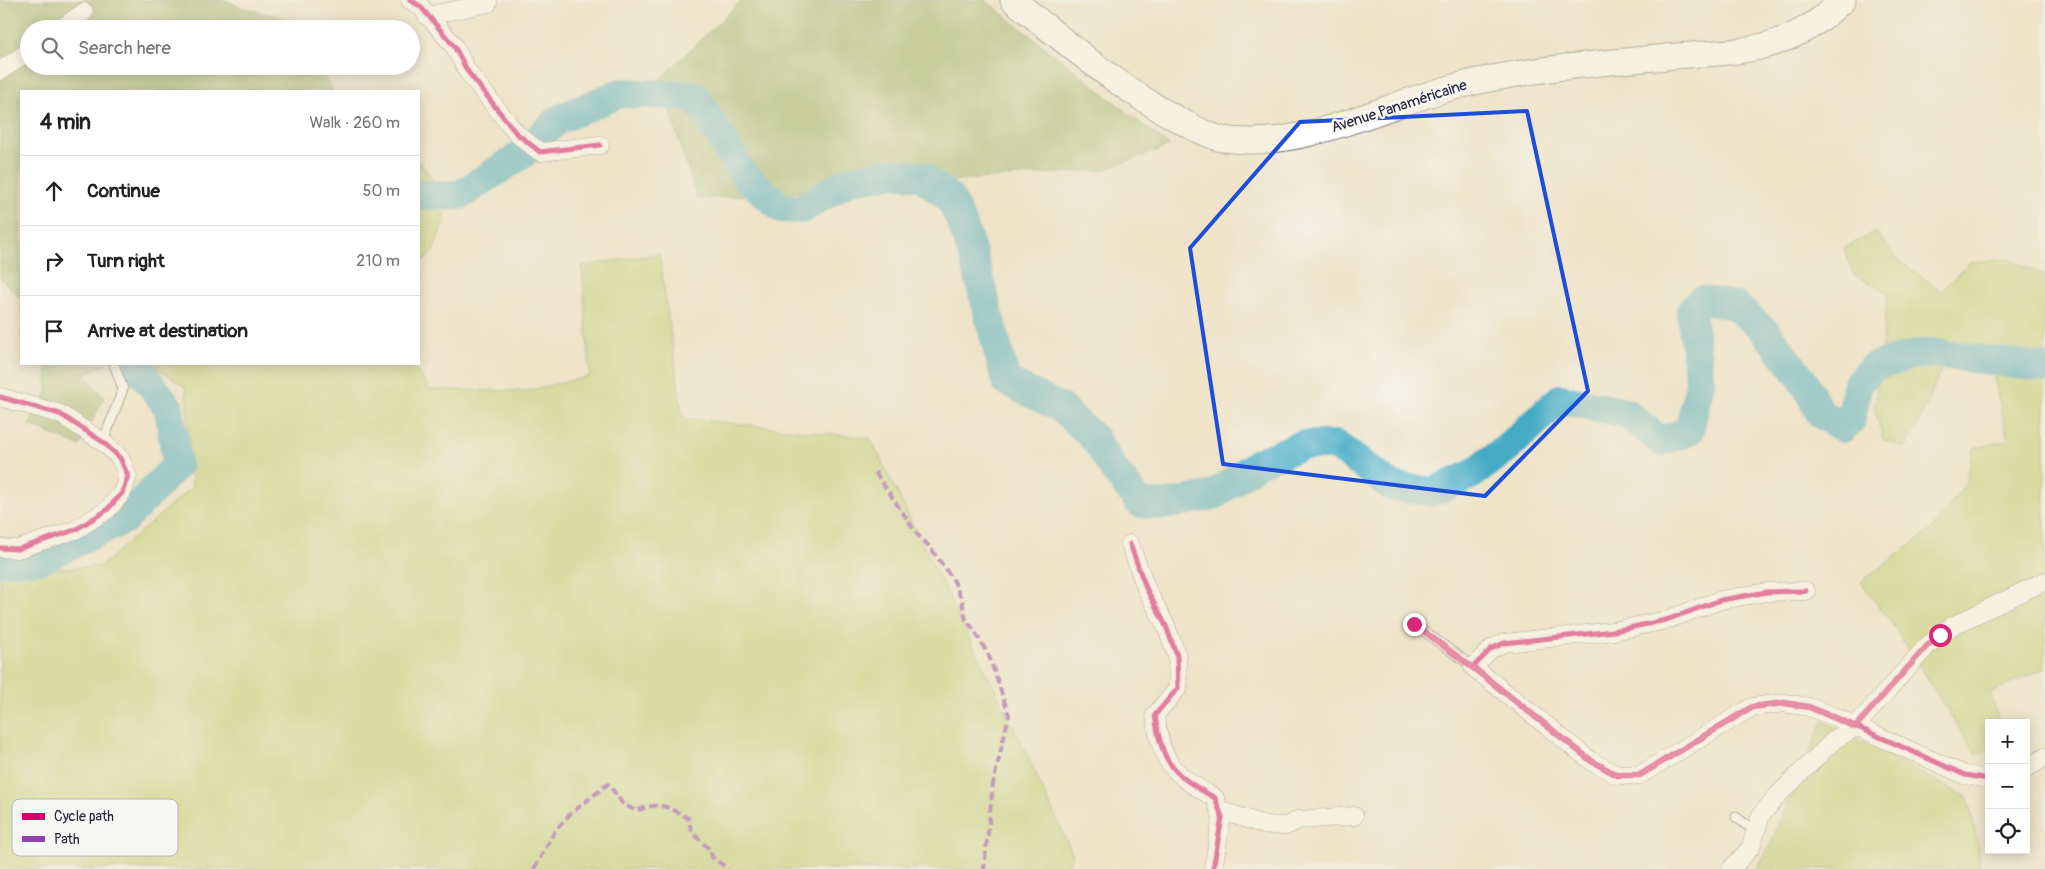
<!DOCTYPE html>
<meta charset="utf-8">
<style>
:root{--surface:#fff;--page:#f2f2f2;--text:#222;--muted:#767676;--line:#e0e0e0}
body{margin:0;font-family:Pangolin,sans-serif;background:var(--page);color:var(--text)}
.controls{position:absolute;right:15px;bottom:15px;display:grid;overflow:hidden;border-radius:0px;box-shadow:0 2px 12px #0003}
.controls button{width:45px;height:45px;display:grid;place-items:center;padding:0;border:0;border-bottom:1px solid var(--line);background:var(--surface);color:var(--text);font:25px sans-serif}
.stop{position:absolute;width:15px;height:15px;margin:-11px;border:4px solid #db2777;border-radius:50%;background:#fff}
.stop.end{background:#db2777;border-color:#fff;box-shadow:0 1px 5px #0008}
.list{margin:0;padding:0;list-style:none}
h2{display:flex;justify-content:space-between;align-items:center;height:65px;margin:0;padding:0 20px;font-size:21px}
h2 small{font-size:16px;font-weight:400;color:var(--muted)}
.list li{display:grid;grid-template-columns:32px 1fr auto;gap:15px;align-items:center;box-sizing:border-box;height:70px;padding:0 20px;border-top:1px solid var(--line)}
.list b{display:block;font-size:19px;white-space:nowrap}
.list em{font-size:16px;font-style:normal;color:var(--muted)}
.icon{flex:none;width:28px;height:28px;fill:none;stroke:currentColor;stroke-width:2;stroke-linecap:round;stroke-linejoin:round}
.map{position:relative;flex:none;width:2045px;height:869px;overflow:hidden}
.search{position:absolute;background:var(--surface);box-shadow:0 2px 12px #0003;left:20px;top:20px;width:400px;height:55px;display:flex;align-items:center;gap:12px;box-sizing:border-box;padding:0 18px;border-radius:28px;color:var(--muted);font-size:19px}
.panel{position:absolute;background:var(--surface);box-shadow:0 2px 12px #0003;left:20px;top:90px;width:400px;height:275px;border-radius:0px}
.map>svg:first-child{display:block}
.green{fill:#bfd174;stroke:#707a58}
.forest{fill:#97b366;stroke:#5c6a50}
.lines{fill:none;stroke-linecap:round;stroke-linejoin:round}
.river{stroke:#45abc5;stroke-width:30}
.service-casing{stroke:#6a666c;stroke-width:11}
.minor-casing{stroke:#6a666c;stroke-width:19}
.secondary-casing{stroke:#6a666c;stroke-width:27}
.service{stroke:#fff;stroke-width:9}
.minor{stroke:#fff;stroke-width:18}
.secondary{stroke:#fff;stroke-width:25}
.quiet{stroke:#8e44ad;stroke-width:4;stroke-dasharray:8 4;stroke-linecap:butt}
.cycleway-casing{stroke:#f6f6f2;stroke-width:8}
.cycleway{stroke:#d6006c;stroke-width:5}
.route{stroke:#db2777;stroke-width:6}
.marked{fill:none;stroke:#1d4ed8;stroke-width:4;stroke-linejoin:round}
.labels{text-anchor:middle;stroke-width:5;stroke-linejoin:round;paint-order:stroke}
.street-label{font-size:15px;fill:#22223b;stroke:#f6f6f2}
.key{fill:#f6f6f2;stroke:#b6b6bb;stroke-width:1}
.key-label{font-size:14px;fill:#22223b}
</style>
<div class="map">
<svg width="2045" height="869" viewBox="0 0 2045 869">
<rect width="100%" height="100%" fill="#f6f6f2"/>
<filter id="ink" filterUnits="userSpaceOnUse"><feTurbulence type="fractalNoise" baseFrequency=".02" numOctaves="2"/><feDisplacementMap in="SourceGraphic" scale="10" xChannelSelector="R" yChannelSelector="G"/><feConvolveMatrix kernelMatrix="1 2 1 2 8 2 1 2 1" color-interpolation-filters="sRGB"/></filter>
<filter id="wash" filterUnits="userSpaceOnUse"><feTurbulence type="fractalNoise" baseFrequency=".0096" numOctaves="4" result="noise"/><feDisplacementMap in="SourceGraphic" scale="20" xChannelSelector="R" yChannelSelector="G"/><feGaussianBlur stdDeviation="1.12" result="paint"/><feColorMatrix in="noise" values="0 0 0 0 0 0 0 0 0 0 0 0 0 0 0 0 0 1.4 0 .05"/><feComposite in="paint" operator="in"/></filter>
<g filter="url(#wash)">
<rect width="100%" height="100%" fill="#efe3c8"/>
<g class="green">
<polygon points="419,161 450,203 433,251 419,265"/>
<polygon points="1876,232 1897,259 1941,291 1970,262 2009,259 2045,276 2045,668 1990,693 2000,723 1989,723 1989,750 1976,755 1897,631 1861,582 1932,529 1966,483 1973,449 2008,440 1991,364 1948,349 1928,403 1905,448 1883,439 1875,409 1888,293 1853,274 1844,248"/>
<polygon points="659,254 683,418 870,438 1022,744 1073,855 1065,869 0,869 0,570 100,567 192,487 186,388 152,364 412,364 430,390 527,391 590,376 582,266"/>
<polygon points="1823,721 1968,798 1978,845 1980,869 1757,869 1770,845"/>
</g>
<g class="forest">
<polygon points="0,0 226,0 240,7 292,20 297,29 29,29 29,66 318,66 333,91 21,91 21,299 0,278"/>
<polygon points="742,0 985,0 1170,146 1103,170 697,199 660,79"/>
<polygon points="46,364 107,364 85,374 104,398 80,446 29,425 47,392"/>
</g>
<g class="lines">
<g class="river">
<polyline points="419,195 460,195 523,154 557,120 620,93 695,96 743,174 781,208 802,209 848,181 893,173 921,176 950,198 963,226 974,259 1006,381 1061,408 1094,438 1115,471 1140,503 1164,505 1214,495 1258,463 1302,445 1336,445 1391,486 1432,492 1471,475 1507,448 1560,399 1626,413 1661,441 1689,431 1700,383 1691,311 1701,300 1734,305 1765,331 1803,380 1821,414 1843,428 1851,420 1858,383 1873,367 1912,355 1933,353 2045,368"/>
<polyline points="0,561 41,559 125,519 177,465 169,408 139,369 139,364"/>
</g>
</g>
</g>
<g filter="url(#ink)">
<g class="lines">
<g class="service-casing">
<g id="service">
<polyline points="103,442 123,389 114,364"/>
<polyline points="1414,624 1473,667"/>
<polyline points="1736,817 1756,832"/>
</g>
</g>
<g class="minor-casing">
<g id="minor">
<polyline points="410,0 420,6 454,46 468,72 516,133 540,152 600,145"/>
<polyline points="427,16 488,3"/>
<polyline points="60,29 84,12"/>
<polyline points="0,71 29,51"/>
<polyline points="0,397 60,414 103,442 120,458 128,476 122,493 107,510 75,530 18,549 0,548"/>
<path d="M1130 544 1146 588 1166 626 1177 656 1178 688 1155 715C1162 765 1173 774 1215 798L1222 817 1213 869"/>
<polyline points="1806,591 1767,592 1721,600 1666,620 1614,631 1504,643 1491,649 1473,667 1591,761 1617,775 1640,775 1752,707 1784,703 1809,707 1835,717 1965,775 1989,779"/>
<polyline points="2026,769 2045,757"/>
<polyline points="1219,810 1265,825 1286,826 1298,820 1354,816"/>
<polyline points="1731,869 1751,847 1761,815 1776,797 1834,740 1855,727 1927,646 1952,626 2045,581"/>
</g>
</g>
<g class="secondary-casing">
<path id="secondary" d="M1013 0C1067 43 1120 89 1181 121 1194 128 1208 136 1222 139 1306 151 1380 105 1458 86 1529 68 1604 63 1677 56 1710 53 1748 53 1779 41 1803 33 1825 18 1843 0"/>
</g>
<use href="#service" class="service"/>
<use href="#minor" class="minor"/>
<use href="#secondary" class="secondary"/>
<g class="quiet">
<polyline points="875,472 918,535 930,547 954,581 962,601 966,620 974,630 989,656 1009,715 993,784 984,869"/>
<path d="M534 869 555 831 570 814 608 784 623 804 636 811C659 801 667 806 688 818L692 832 708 848 713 858 728 869"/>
</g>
<g class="cycleway-casing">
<g id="cycleway">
<polyline points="410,0 420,6 454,46 468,72 516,133 540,152 600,145"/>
<polyline points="0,397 60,414 103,442 120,458 128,476 122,493 107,510 75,530 18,549 0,548"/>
<path d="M1130 544 1146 588 1166 626 1177 656 1178 688 1155 715C1162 765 1173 774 1215 798L1222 817 1213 869"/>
<polyline points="1806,591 1767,592 1721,600 1666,620 1614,631 1504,643 1491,649 1473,667 1591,761 1617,775 1640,775 1752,707 1784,703 1809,707 1835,717 1965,775 1989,779"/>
</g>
</g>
<use href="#cycleway" class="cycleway"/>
</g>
</g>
<g class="lines" filter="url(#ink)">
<polyline class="route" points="1414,624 1473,668 1592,761 1617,775 1640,775 1752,707 1784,703 1809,707 1855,727 1927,646 1940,635"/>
</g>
<path d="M0 0H2045V869H0ZM1527 111 1588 391 1485 496 1223 464 1190 248 1300 122Z" fill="#efe3c8" fill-opacity=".55" fill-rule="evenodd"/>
<path class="marked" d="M1527 111 1588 391 1485 496 1223 464 1190 248 1300 122Z"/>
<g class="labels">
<g class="street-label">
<text transform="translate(1399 106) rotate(-18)" y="5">Avenue Panaméricaine</text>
</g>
</g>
<rect x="12" y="799" width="166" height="57" rx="8" class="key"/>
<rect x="22" y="813" width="23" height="7" fill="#d6006c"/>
<rect x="22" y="836" width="23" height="6" fill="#8e44ad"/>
<g class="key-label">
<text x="54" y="821">Cycle path</text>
<text x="54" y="844">Path</text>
</g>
</svg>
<div class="controls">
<button>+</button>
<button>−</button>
<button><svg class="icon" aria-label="locate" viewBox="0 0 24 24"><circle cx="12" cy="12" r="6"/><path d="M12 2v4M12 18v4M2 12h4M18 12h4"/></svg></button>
</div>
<div class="stop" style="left:1940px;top:635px"></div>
<div class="stop end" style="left:1414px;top:624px"></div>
<div class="search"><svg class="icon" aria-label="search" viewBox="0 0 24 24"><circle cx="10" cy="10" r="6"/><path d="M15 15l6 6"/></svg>Search here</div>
<section class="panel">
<h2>4 min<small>Walk · 260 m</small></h2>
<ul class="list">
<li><svg class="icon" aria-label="ahead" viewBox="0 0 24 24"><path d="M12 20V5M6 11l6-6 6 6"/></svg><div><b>Continue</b></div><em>50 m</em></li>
<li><svg class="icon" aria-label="right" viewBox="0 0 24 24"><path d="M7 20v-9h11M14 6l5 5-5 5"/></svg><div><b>Turn right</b></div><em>210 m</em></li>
<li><svg class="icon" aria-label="arrive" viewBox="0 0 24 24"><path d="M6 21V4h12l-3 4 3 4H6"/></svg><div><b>Arrive at destination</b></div></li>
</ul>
</section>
</div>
